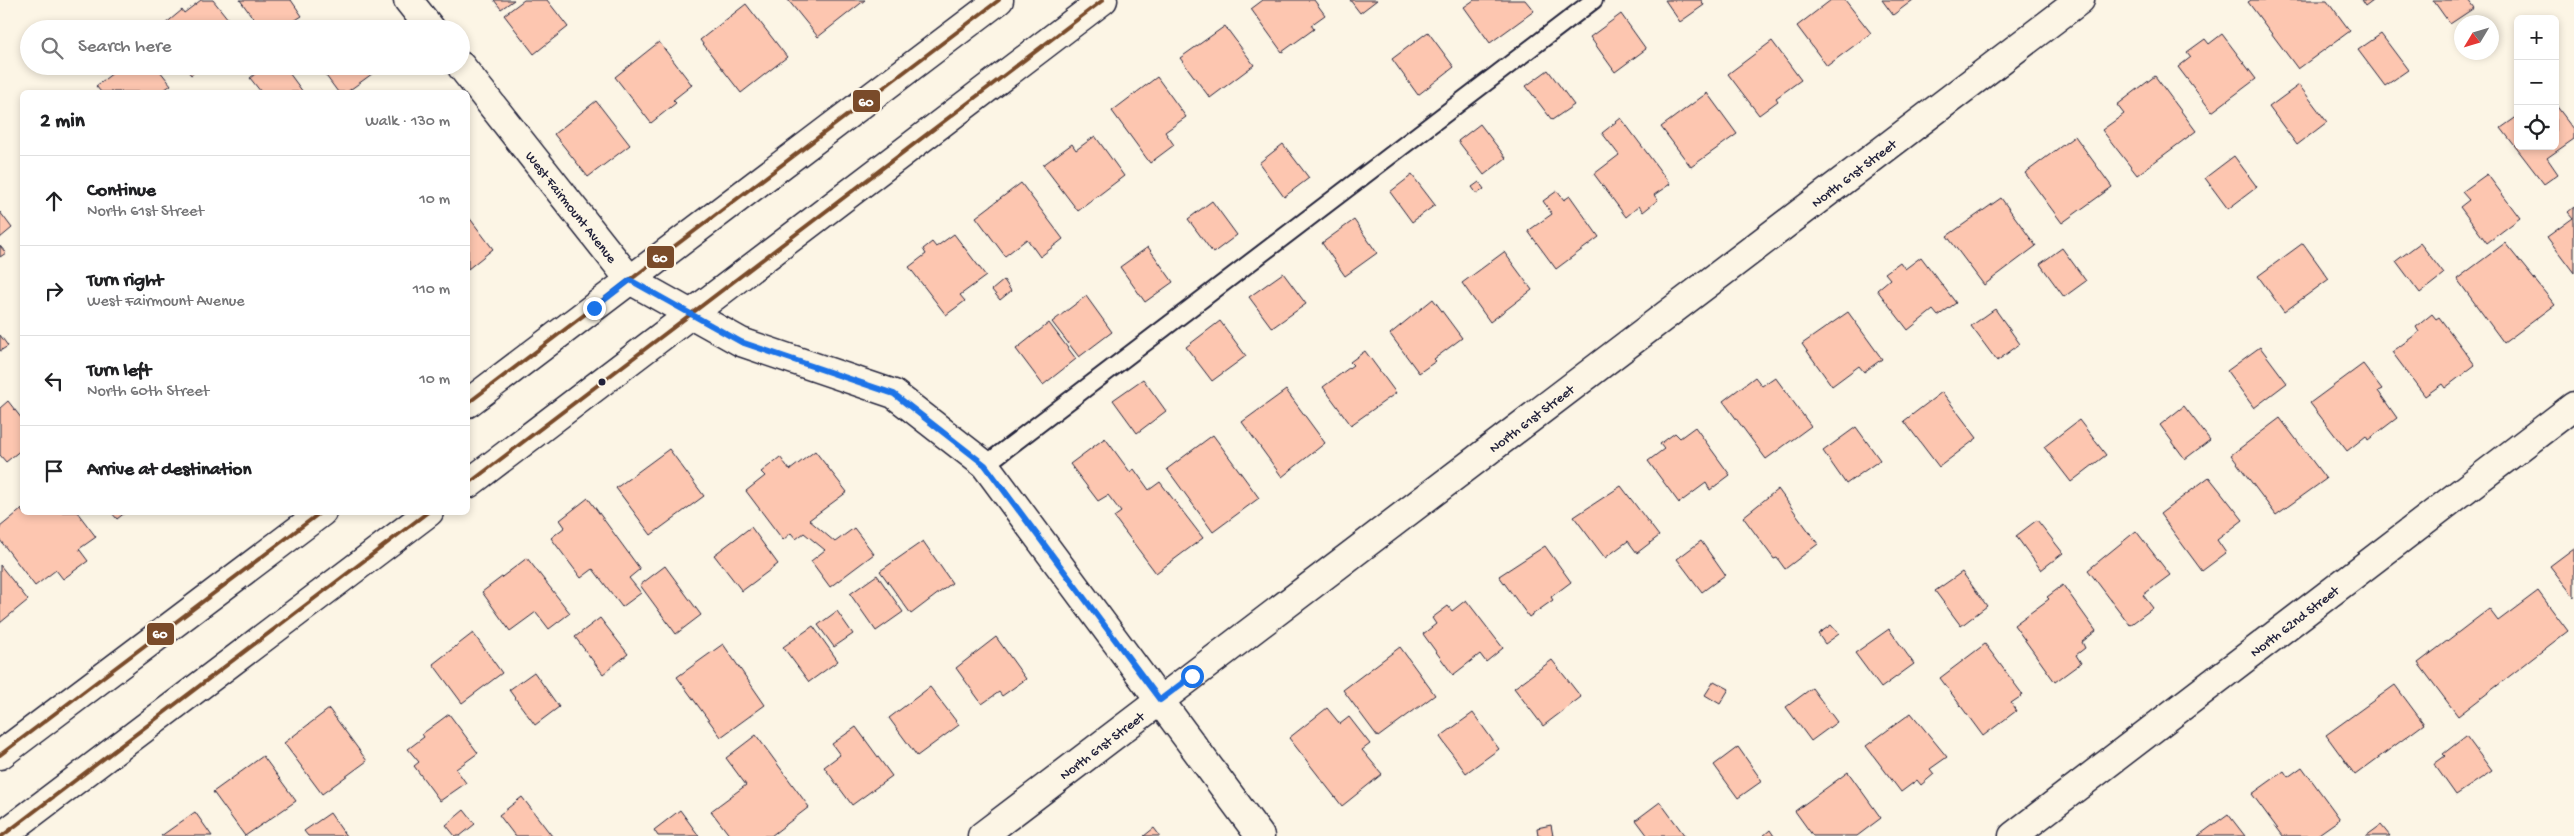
<!DOCTYPE html>
<meta charset="utf-8">
<style>
:root{--surface:#fff;--page:#f2f2f2;--text:#202124;--muted:#757577;--line:#e0e0e0}
body{margin:0;font-family:"Gochi Hand",sans-serif;background:var(--page);color:var(--text)}
.controls{position:absolute;right:15px;top:15px;display:grid;overflow:hidden;border-radius:8px;box-shadow:0 2px 8px #0003}
.controls button{width:45px;height:45px;display:grid;place-items:center;padding:0;border:0;border-bottom:1px solid var(--line);background:var(--surface);color:var(--text);font:25px sans-serif}
.compass{position:absolute;left:2454px;top:15px;width:45px;height:45px;border-radius:50%;background:var(--surface);box-shadow:0 2px 8px #0003;rotate:232deg}
.stop{position:absolute;width:15px;height:15px;margin:-11px;border:4px solid #1a73e8;border-radius:50%;background:#fff}
.stop.end{background:#1a73e8;border-color:#fff;box-shadow:0 1px 5px #0008}
.list{margin:0;padding:0;list-style:none}
h2{display:flex;justify-content:space-between;align-items:center;height:65px;margin:0;padding:0 20px;font-size:21px}
h2 small{font-size:16px;font-weight:400;color:var(--muted)}
.list li{display:grid;grid-template-columns:32px 1fr auto;gap:15px;align-items:center;box-sizing:border-box;height:90px;padding:0 20px;border-top:1px solid var(--line)}
.list b{display:block;font-size:19px;white-space:nowrap}
.list p{margin:0;font-size:16px;white-space:nowrap;color:var(--muted)}
.list em{font-size:16px;font-style:normal;color:var(--muted)}
.icon{flex:none;width:28px;height:28px;fill:none;stroke:currentColor;stroke-width:2;stroke-linecap:round;stroke-linejoin:round}
.map{position:relative;flex:none;width:2574px;height:836px;overflow:hidden}
.search{position:absolute;background:var(--surface);box-shadow:0 2px 8px #0003;left:20px;top:20px;width:450px;height:55px;display:flex;align-items:center;gap:12px;box-sizing:border-box;padding:0 18px;border-radius:28px;color:var(--muted);font-size:19px}
.panel{position:absolute;background:var(--surface);box-shadow:0 2px 8px #0003;left:20px;top:90px;width:450px;height:425px;border-radius:8px}
.map>svg:first-child{display:block}
.building{fill:#fdc6b0;stroke:#22223b}
.lines{fill:none;stroke-linecap:round;stroke-linejoin:round}
.lane-casing{stroke:#22223b;stroke-width:20}
.street-casing{stroke:#22223b;stroke-width:31}
.secondary-casing{stroke:#22223b;stroke-width:31}
.lane{stroke:#fcf5e5;stroke-width:16}
.street{stroke:#fcf5e5;stroke-width:28}
.secondary{stroke:#fcf5e5;stroke-width:28}
.bus-1-casing{stroke:#fcf5e5;stroke-width:8}
.bus-1{stroke:#7a4b2a;stroke-width:4}
.route{stroke:#1a73e8;stroke-width:6}
.bus-dot{fill:#22223b;stroke:#fcf5e5;stroke-width:2}
.labels{text-anchor:middle;stroke-width:4.5;stroke-linejoin:round;paint-order:stroke}
.street-label{font-size:14px;fill:#22223b;stroke:#fcf5e5}
.line-badge{stroke:#fcf5e5;stroke-width:2}
.badge-label{font-size:14px;text-anchor:middle;font-weight:bold;fill:#fff}
</style>
<div class="map">
<svg width="2574" height="836" viewBox="0 0 2574 836">
<rect width="100%" height="100%" fill="#fcf5e5"/>
<filter id="ink" filterUnits="userSpaceOnUse"><feTurbulence type="fractalNoise" baseFrequency=".02" numOctaves="2"/><feDisplacementMap in="SourceGraphic" scale="10" xChannelSelector="R" yChannelSelector="G"/><feConvolveMatrix kernelMatrix="1 2 1 2 8 2 1 2 1" color-interpolation-filters="sRGB"/></filter>
<g filter="url(#ink)">
<g class="building">
<polygon points="201,0 213,0 236,29 159,29 182,10 184,13"/>
<polygon points="240,0 291,0 302,16 294,21 300,29 261,29"/>
<polygon points="494,0 514,0 501,9"/>
<polygon points="524,0 547,0 568,27 534,54 504,15"/>
<polygon points="788,0 865,0 818,37"/>
<polygon points="1263,0 1314,0 1325,15 1311,25 1314,29 1282,52 1251,9"/>
<polygon points="1350,0 1377,0 1360,13"/>
<polygon points="1474,0 1525,0 1534,11 1490,43 1464,7"/>
<polygon points="1665,0 1701,0 1704,5 1680,22"/>
<polygon points="1831,0 1845,0 1871,33 1827,66 1797,26"/>
<polygon points="1882,0 1913,0 1893,15"/>
<polygon points="2251,0 2327,0 2350,31 2298,69 2248,2"/>
<polygon points="2361,0 2373,0 2365,6"/>
<polygon points="2433,0 2468,0 2474,8 2450,24"/>
<polygon points="746,4 787,57 741,93 700,40"/>
<polygon points="1621,14 1646,49 1615,72 1590,37"/>
<polygon points="1225,26 1254,65 1210,98 1180,58"/>
<polygon points="1428,32 1454,67 1418,95 1392,59"/>
<polygon points="2222,34 2256,79 2212,112 2178,67 2191,57 2187,52 2205,39 2209,44"/>
<polygon points="2381,34 2408,70 2385,86 2358,50"/>
<polygon points="1772,41 1801,80 1776,98 1778,101 1759,115 1728,74"/>
<polygon points="659,42 692,85 673,100 676,103 651,123 615,77"/>
<polygon points="122,66 156,66 171,85 161,92 101,92 96,86"/>
<polygon points="184,66 202,66 191,75"/>
<polygon points="265,66 284,66 303,92 261,92 250,78"/>
<polygon points="324,66 373,66 376,71 347,92 338,92 321,69"/>
<polygon points="1548,70 1574,105 1552,120 1526,86"/>
<polygon points="2155,76 2196,131 2137,175 2102,130 2124,114 2117,105"/>
<polygon points="1157,77 1186,117 1165,132 1174,145 1150,163 1112,111"/>
<polygon points="2299,85 2327,122 2297,145 2269,107"/>
<polygon points="1707,93 1737,134 1691,167 1661,127"/>
<polygon points="596,101 630,145 588,177 554,134"/>
<polygon points="2555,104 2574,129 2574,139 2547,158 2558,174 2544,184 2501,128 2518,116 2518,146 2555,146"/>
<polygon points="1621,118 1670,184 1654,195 1658,200 1643,212 1639,206 1626,217 1594,174 1619,155 1602,133"/>
<polygon points="1480,124 1506,158 1484,175 1458,141"/>
<polygon points="1095,136 1124,176 1078,211 1043,165 1072,144 1076,150"/>
<polygon points="2075,136 2112,187 2062,223 2025,173"/>
<polygon points="1283,144 1309,178 1284,197 1259,163"/>
<polygon points="2234,156 2257,187 2228,209 2205,178"/>
<polygon points="2487,174 2520,218 2487,243 2460,207 2469,200 2462,192"/>
<polygon points="1412,175 1435,205 1412,222 1390,192"/>
<polygon points="1479,182 1484,189 1477,194 1472,187"/>
<polygon points="1021,183 1063,239 1040,257 1027,239 1005,256 976,217"/>
<polygon points="1557,191 1564,200 1570,196 1599,237 1556,269 1528,231 1552,214 1543,201"/>
<polygon points="2001,198 2036,246 1984,285 1947,236"/>
<polygon points="1212,201 1237,235 1213,253 1188,219"/>
<polygon points="2574,207 2574,273 2547,237 2573,218 2568,212"/>
<polygon points="0,212 12,228 0,238"/>
<polygon points="468,216 493,249 468,269"/>
<polygon points="1354,220 1377,253 1345,276 1322,243"/>
<polygon points="954,234 986,276 960,295 965,301 946,315 909,267 926,254 923,249 932,242 936,247"/>
<polygon points="2303,243 2329,279 2284,312 2258,276"/>
<polygon points="2420,243 2444,274 2420,293 2396,261"/>
<polygon points="2505,243 2555,305 2504,343 2457,279"/>
<polygon points="0,246 6,253 0,257"/>
<polygon points="1148,247 1173,282 1145,302 1120,267"/>
<polygon points="2062,248 2086,281 2064,297 2040,264"/>
<polygon points="1504,252 1532,290 1490,322 1462,283"/>
<polygon points="1921,257 1956,303 1938,316 1933,310 1908,330 1877,290 1890,279 1885,273 1900,262 1905,269"/>
<polygon points="1283,273 1306,304 1272,328 1249,297"/>
<polygon points="1004,280 1011,291 1000,300 992,290"/>
<polygon points="1086,296 1112,332 1079,357 1052,322"/>
<polygon points="1433,299 1462,338 1434,359 1436,361 1419,373 1390,334"/>
<polygon points="1995,309 2020,344 1997,361 1971,326"/>
<polygon points="1848,312 1882,359 1864,372 1859,366 1832,386 1802,344"/>
<polygon points="2432,314 2436,319 2439,317 2475,365 2445,388 2442,384 2425,396 2392,352 2419,332 2416,327"/>
<polygon points="1220,321 1246,356 1212,381 1186,347"/>
<polygon points="1049,323 1076,359 1043,385 1016,349"/>
<polygon points="0,335 8,346 0,351"/>
<polygon points="2260,347 2287,383 2254,408 2227,371"/>
<polygon points="1365,351 1396,393 1351,425 1323,387 1353,365 1350,362"/>
<polygon points="2363,364 2382,389 2378,391 2397,418 2368,440 2366,436 2347,451 2310,403"/>
<polygon points="1755,377 1762,386 1775,377 1811,426 1766,459 1723,401"/>
<polygon points="1143,379 1166,411 1137,433 1113,400"/>
<polygon points="1286,390 1325,443 1282,477 1242,422"/>
<polygon points="1942,392 1977,438 1939,467 1904,421"/>
<polygon points="8,401 22,419 22,449 6,462 0,455 0,408"/>
<polygon points="2184,406 2210,440 2185,459 2160,425"/>
<polygon points="2280,418 2326,479 2276,515 2231,455"/>
<polygon points="2079,420 2106,455 2071,482 2044,447"/>
<polygon points="1695,427 1730,475 1710,490 1706,483 1679,503 1648,461 1664,449 1660,444 1675,433 1680,438"/>
<polygon points="1856,427 1880,460 1846,484 1823,451"/>
<polygon points="1213,435 1259,498 1213,532 1167,469"/>
<polygon points="1105,438 1130,472 1134,469 1149,490 1160,482 1203,538 1156,573 1114,517 1121,512 1108,495 1098,501 1070,464"/>
<polygon points="669,449 704,496 651,535 616,488"/>
<polygon points="815,451 847,492 809,520 835,542 854,528 874,554 830,587 811,561 825,550 804,533 796,539 791,533 783,540 746,491 765,476 761,472 780,457 790,470"/>
<polygon points="2209,477 2243,520 2217,540 2226,553 2202,571 2160,514"/>
<polygon points="1621,486 1659,536 1637,553 1628,541 1605,558 1574,517"/>
<polygon points="1778,489 1818,544 1785,569 1777,558 1774,559 1743,517"/>
<polygon points="588,498 640,569 629,578 641,593 622,607 593,569 581,578 551,538 565,527 560,520"/>
<polygon points="22,509 22,512 77,512 96,537 79,549 88,561 63,579 56,570 35,586 0,540 0,527"/>
<polygon points="111,512 126,512 117,519"/>
<polygon points="2037,520 2063,553 2041,570 2016,536"/>
<polygon points="751,527 778,564 742,591 714,555"/>
<polygon points="2136,531 2170,575 2143,595 2153,608 2130,625 2088,570"/>
<polygon points="923,541 952,583 911,614 880,571"/>
<polygon points="1701,541 1725,575 1702,592 1677,559"/>
<polygon points="1545,546 1571,582 1551,597 1553,600 1529,617 1499,576"/>
<polygon points="2574,548 2574,597 2550,566"/>
<polygon points="527,558 570,613 549,629 536,612 510,631 482,592"/>
<polygon points="0,565 28,600 0,623"/>
<polygon points="665,566 701,615 676,634 640,585"/>
<polygon points="1962,572 1987,606 1961,626 1935,591"/>
<polygon points="877,575 903,612 876,631 850,594"/>
<polygon points="2063,585 2096,631 2082,642 2085,648 2076,655 2081,663 2055,682 2014,625 2049,599 2047,597"/>
<polygon points="2538,591 2568,631 2458,716 2418,663 2489,609 2498,621"/>
<polygon points="1466,600 1503,648 1486,662 1480,654 1453,675 1423,634 1436,624 1432,618 1448,606 1452,611"/>
<polygon points="837,611 853,634 834,647 818,625"/>
<polygon points="600,618 628,654 603,674 575,637"/>
<polygon points="1831,625 1839,634 1825,644 1818,634"/>
<polygon points="813,626 838,661 809,682 783,647"/>
<polygon points="1889,629 1914,664 1881,688 1855,653"/>
<polygon points="473,633 502,673 462,703 433,664"/>
<polygon points="996,637 1026,679 1002,696 999,692 982,704 956,668"/>
<polygon points="723,644 765,705 721,737 677,677"/>
<polygon points="1985,644 2023,695 2011,703 2016,711 1983,736 1940,678"/>
<polygon points="1400,647 1435,695 1378,737 1343,690"/>
<polygon points="1552,660 1581,697 1543,726 1514,688"/>
<polygon points="534,672 559,707 535,725 509,690"/>
<polygon points="1714,681 1729,689 1720,704 1705,695"/>
<polygon points="2395,685 2424,724 2355,775 2326,735"/>
<polygon points="930,687 959,725 917,756 889,718"/>
<polygon points="1812,688 1837,722 1811,741 1786,707"/>
<polygon points="1327,708 1340,724 1349,717 1370,744 1362,750 1382,774 1342,806 1289,738"/>
<polygon points="329,709 367,761 322,794 284,743"/>
<polygon points="1473,713 1499,749 1466,773 1440,737"/>
<polygon points="1911,713 1947,757 1930,769 1934,774 1921,785 1917,780 1901,792 1866,746"/>
<polygon points="449,714 478,753 456,769 466,783 440,801 414,766 419,762 408,749 424,737 422,734"/>
<polygon points="856,727 892,776 852,805 824,767 840,755 832,744"/>
<polygon points="756,735 809,807 771,836 730,836 711,811 746,785 726,758"/>
<polygon points="2466,736 2492,771 2456,795 2434,764 2445,756 2443,754"/>
<polygon points="1738,747 1762,781 1738,798 1714,765"/>
<polygon points="263,756 296,801 245,836 213,792"/>
<polygon points="2302,767 2340,819 2316,836 2283,836 2252,794 2284,771 2288,777"/>
<polygon points="1848,772 1881,818 1857,836 1813,836 1795,811"/>
<polygon points="522,797 552,836 515,836 499,815"/>
<polygon points="1660,802 1685,836 1648,836 1636,820"/>
<polygon points="464,810 475,824 460,836 455,836 446,825"/>
<polygon points="680,810 699,836 658,836 654,830"/>
<polygon points="195,812 212,836 161,836"/>
<polygon points="330,813 346,836 308,836 304,831"/>
<polygon points="2228,814 2245,836 2198,836"/>
<polygon points="1551,825 1553,836 1538,836 1537,828"/>
<polygon points="2381,825 2390,836 2366,836"/>
<polygon points="1154,828 1160,836 1144,836"/>
<polygon points="1770,830 1774,836 1763,836"/>
</g>
<g class="lines">
<g class="lane-casing">
<polyline id="lane" points="985,465 1594,0"/>
</g>
<g class="street-casing">
<g id="street">
<polyline points="408,0 431,29"/>
<path id="s1" d="M461 66 630 280 741 342 894 394 985 465 1260 836"/>
<path id="s2" d="M982 836 2080 0"/>
<path id="s3" d="M2013 836 2574 406"/>
</g>
</g>
<g class="secondary-casing">
<g id="secondary">
<polyline points="468,403 999,0"/>
<polyline points="468,484 1103,0"/>
<polyline points="0,755 322,512"/>
<polyline points="2,836 429,512"/>
</g>
</g>
<use href="#lane" class="lane"/>
<use href="#street" class="street"/>
<use href="#secondary" class="secondary"/>
<g class="bus-1-casing">
<g id="bus-1">
<polyline points="468,403 999,0"/>
<polyline points="468,484 1103,0"/>
<polyline points="0,755 321,512"/>
<polyline points="2,836 428,512"/>
</g>
</g>
<use href="#bus-1" class="bus-1"/>
</g>
</g>
<g class="lines" filter="url(#ink)">
<polyline class="route" points="594,308 630,280 741,342 894,394 985,465 1160,700 1192,676"/>
</g>
<circle class="bus-dot" cx="602" cy="382" r="4.5"/>
<g class="labels">
<g class="street-label">
<text dy="5" stroke="none"><textPath href="#s2" startOffset="1095">North 61st Street</textPath></text>
<text dy="5" stroke="none"><textPath href="#s1" startOffset="179">West Fairmount Avenue</textPath></text>
<text dy="5" stroke="none"><textPath href="#s2" startOffset="690">North 61st Street</textPath></text>
<text dy="5" stroke="none"><textPath href="#s3" startOffset="354">North 62nd Street</textPath></text>
<text dy="5" stroke="none"><textPath href="#s2" startOffset="150">North 61st Street</textPath></text>
</g>
</g>
<g class="line-badge">
<rect x="852" y="89" width="29" height="24" rx="5" fill="#7a4b2a"/>
<rect x="646" y="245" width="29" height="24" rx="5" fill="#7a4b2a"/>
<rect x="146" y="622" width="29" height="24" rx="5" fill="#7a4b2a"/>
</g>
<g class="badge-label">
<text x="866" y="106">60</text>
<text x="660" y="262">60</text>
<text x="160" y="638">60</text>
</g>
</svg>
<div class="controls">
<button>+</button>
<button>−</button>
<button><svg class="icon" aria-label="locate" viewBox="0 0 24 24"><circle cx="12" cy="12" r="6"/><path d="M12 2v4M12 18v4M2 12h4M18 12h4"/></svg></button>
</div>
<svg class="compass" viewBox="-18 -18 36 36"><path d="M0-13l5 13h-10z" fill="#e53935"/><path d="M0 13l5-13h-10z" fill="#757577"/></svg>
<div class="stop" style="left:1192px;top:676px"></div>
<div class="stop end" style="left:594px;top:308px"></div>
<div class="search"><svg class="icon" aria-label="search" viewBox="0 0 24 24"><circle cx="10" cy="10" r="6"/><path d="M15 15l6 6"/></svg>Search here</div>
<section class="panel">
<h2>2 min<small>Walk · 130 m</small></h2>
<ul class="list">
<li><svg class="icon" aria-label="ahead" viewBox="0 0 24 24"><path d="M12 20V5M6 11l6-6 6 6"/></svg><div><b>Continue</b><p>North 61st Street</p></div><em>10 m</em></li>
<li><svg class="icon" aria-label="right" viewBox="0 0 24 24"><path d="M7 20v-9h11M14 6l5 5-5 5"/></svg><div><b>Turn right</b><p>West Fairmount Avenue</p></div><em>110 m</em></li>
<li><svg class="icon" aria-label="left" viewBox="0 0 24 24"><path d="M17 20v-9H6M10 6l-5 5 5 5"/></svg><div><b>Turn left</b><p>North 60th Street</p></div><em>10 m</em></li>
<li><svg class="icon" aria-label="arrive" viewBox="0 0 24 24"><path d="M6 21V4h12l-3 4 3 4H6"/></svg><div><b>Arrive at destination</b></div></li>
</ul>
</section>
</div>
